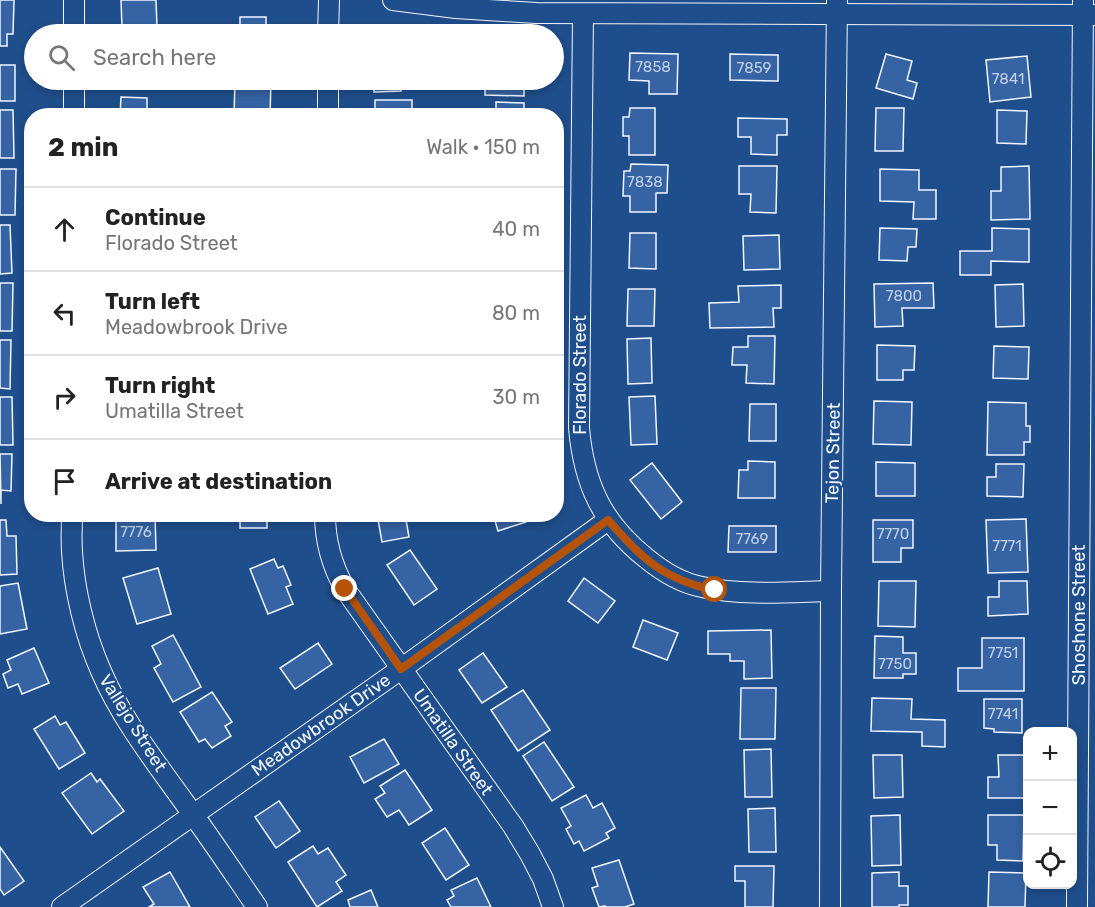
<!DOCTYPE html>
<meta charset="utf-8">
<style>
:root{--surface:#fff;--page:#f2f2f2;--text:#222;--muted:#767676;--line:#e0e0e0}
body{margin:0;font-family:Rubik,sans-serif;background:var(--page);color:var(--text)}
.controls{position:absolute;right:18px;bottom:18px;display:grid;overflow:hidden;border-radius:12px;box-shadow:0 3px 9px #0003}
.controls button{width:54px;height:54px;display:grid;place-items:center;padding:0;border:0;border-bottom:2px solid var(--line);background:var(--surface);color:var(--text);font:30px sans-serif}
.stop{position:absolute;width:18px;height:18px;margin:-14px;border:4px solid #b45309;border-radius:50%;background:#fff}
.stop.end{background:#b45309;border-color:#fff;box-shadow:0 2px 6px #0008}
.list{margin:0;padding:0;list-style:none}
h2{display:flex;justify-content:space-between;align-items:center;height:78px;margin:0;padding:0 24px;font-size:26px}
h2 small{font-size:20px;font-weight:400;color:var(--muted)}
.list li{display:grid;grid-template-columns:39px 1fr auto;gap:18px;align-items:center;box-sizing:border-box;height:84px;padding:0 24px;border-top:2px solid var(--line)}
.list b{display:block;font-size:22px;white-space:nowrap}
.list p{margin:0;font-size:20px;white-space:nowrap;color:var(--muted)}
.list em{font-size:20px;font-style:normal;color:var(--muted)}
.icon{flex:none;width:33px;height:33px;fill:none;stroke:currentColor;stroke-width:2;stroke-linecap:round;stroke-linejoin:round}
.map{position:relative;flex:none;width:1095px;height:907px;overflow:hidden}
.search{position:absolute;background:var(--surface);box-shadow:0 3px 9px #0003;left:24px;top:24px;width:540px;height:66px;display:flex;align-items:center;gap:15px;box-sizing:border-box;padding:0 21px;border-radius:33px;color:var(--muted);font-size:22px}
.panel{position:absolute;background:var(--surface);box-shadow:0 3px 9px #0003;left:24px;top:108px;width:540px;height:414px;border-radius:24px}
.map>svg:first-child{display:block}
.building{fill:#3563a3;stroke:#f2f6ff;stroke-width:1.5}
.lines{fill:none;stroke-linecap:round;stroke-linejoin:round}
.minor-casing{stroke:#f2f6ff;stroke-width:22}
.minor{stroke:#1f4e8c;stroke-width:20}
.route{stroke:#b45309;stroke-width:8}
.labels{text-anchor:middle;stroke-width:4.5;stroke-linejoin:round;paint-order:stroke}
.number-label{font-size:15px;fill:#c3d1e8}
.street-label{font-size:18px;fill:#f2f6ff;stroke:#1f4e8c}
</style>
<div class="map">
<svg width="1095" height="907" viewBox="0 0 1095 907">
<rect width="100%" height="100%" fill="#1f4e8c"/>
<g class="building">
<polygon points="0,0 14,0 13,34 7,34 7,46 0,46"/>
<polygon points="121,0 156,0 157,27 122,27"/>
<polygon points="240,17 266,17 266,28 272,28 272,34 240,34"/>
<rect x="381" y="30" width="18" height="4"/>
<polygon points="630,53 678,54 677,94 649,94 649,81 629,80"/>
<polygon points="730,54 778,55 778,81 730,80"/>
<polygon points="886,54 912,61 907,80 917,83 913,99 876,88"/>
<polygon points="1027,56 1031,97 990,102 986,60"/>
<rect x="0" y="65" width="15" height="36"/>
<polygon points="120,80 159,80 159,85 120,84"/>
<polygon points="235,80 271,80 270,116 234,116"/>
<polygon points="374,80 412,80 412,81 400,82 401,91 374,92"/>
<polygon points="485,80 524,80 524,96 485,95"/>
<polygon points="121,97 147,98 147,116 120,116"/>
<rect x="375" y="100" width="37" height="16"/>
<polygon points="496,102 524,103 524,116 496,116"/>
<polygon points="630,108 655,108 655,155 629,155 629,136 623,136 623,117 629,117"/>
<polygon points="876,108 904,108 903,151 875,151"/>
<polygon points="0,110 13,110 14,158 0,158"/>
<polygon points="997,110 1027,111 1026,144 997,143"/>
<polygon points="738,118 787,119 787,135 777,135 777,155 751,154 751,137 738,137"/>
<polygon points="631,164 668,165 667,193 656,193 656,212 630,212 630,196 623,196 624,171 630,171"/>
<polygon points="739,166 777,166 776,213 750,212 751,194 739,194"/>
<polygon points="1029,166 1030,219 991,220 991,191 1001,191 1001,167"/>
<polygon points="0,169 16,169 15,215 0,215"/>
<polygon points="880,169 919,170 919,190 936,190 936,219 913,219 914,202 880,201"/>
<polygon points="0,225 10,225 12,273 0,274"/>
<polygon points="880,228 917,229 916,247 908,247 907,261 879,260"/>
<polygon points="992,228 1029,229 1029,262 991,261 991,275 960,275 960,251 992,251"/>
<polygon points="630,233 656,233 656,269 629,268"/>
<polygon points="779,235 780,269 744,270 743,236"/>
<polygon points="0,283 13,283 12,331 0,331"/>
<polygon points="933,283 934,308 902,308 903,326 875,327 874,284"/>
<polygon points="1023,284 1024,326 996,327 995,285"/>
<polygon points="781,285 781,308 773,308 774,327 710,328 709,303 739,302 738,286"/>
<polygon points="628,289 655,289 654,326 627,326"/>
<polygon points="748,336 775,336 774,384 746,383 747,365 732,365 733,347 748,347"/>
<polygon points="651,338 652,383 628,384 627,339"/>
<polygon points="0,340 11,340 10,389 0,388"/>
<polygon points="877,345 915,346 914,370 903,370 903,380 877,380"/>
<polygon points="994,346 1029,347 1028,379 993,378"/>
<polygon points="655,396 657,444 631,445 629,397"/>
<polygon points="0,397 12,397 13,445 0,445"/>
<polygon points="874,401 912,402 911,445 873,444"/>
<polygon points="988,402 1026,403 1026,426 1030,426 1030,442 1024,442 1024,455 987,455"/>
<polygon points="750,404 776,404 776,441 749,441"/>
<polygon points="0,454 12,454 11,491 1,490 1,504"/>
<polygon points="748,461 775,462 775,498 738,498 739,470 748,470"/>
<polygon points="876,462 915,463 915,496 876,496"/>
<polygon points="652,463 682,502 661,519 630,480"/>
<polygon points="996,464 1024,464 1023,497 987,496 987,477 996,477"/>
<polygon points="116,514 155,514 156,550 116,551"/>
<rect x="240" y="514" width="27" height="14"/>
<polygon points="377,514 405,514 409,537 382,542"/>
<polygon points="493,514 524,514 526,522 498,531"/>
<polygon points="1026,519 1028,572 988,573 986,520"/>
<polygon points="0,520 6,520 7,536 16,536 17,574 0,575"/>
<polygon points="873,520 913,520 913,548 901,548 901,562 873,562"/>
<polygon points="729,526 776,526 776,552 728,552"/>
<polygon points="410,550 437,589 414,605 387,565"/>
<polygon points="274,559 278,568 283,566 291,585 286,587 293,604 268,614 250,569"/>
<polygon points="158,568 171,614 137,624 123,578"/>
<polygon points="584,578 615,601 598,623 568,601"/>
<polygon points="879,581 916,581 915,627 878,626"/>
<polygon points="999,581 1027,581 1028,614 988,616 988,597 999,597"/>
<polygon points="18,583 27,629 0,634 0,586"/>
<polygon points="643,620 678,633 667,660 633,647"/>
<polygon points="771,630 772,678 744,679 744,661 730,661 730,654 708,654 708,631"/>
<polygon points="173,635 201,687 173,702 154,668 161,664 152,646"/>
<polygon points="875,636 903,637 903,653 916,653 916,674 903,674 903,678 874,678"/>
<polygon points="982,638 1024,638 1024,691 958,691 958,668 982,668"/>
<polygon points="318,643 332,664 295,689 280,668"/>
<polygon points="34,648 49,683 22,694 18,684 8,688 3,674 11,670 7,660"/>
<polygon points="483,653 507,687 482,703 459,670"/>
<polygon points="741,688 776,688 775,739 740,739"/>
<polygon points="523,690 550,730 518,751 491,710"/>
<polygon points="212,692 232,722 225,726 231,736 212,748 205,739 199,742 180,712"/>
<polygon points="872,698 912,699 911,719 945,720 945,747 922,746 922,732 871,731"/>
<polygon points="984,699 1022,699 1022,733 994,732 994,729 984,728"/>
<polygon points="55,716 60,725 66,722 85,753 59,769 34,729"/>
<polygon points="384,739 399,764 364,783 350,757"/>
<polygon points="544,742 574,787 552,801 523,756"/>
<polygon points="771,749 772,797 745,797 744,750"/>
<polygon points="873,755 902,755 903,797 874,798"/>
<polygon points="998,755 1027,755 1027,798 988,798 988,777 999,777"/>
<polygon points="405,770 432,810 409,825 399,810 387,817 375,799 385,793 380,786"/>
<polygon points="91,773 97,782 100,779 124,811 92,834 62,793"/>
<polygon points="586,795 593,808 602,803 615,828 606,833 609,838 584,851 579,841 574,844 566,829 571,826 561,808"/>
<polygon points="279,801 300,831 276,848 255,817"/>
<polygon points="775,808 776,852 749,852 748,809"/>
<polygon points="900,815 901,865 872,866 871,816"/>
<polygon points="988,815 1024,815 1023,861 997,860 997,845 988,845"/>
<polygon points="445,828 469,865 446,880 422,843"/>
<polygon points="313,846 318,854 328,848 346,875 336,882 342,891 317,907 288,862"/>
<polygon points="0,847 24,881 4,895 0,889"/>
<polygon points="619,860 634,904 625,907 605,907 605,906 599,907 592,888 598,886 592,868"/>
<polygon points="735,866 774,866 773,907 745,907 745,881 735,881"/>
<polygon points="170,872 190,907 149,907 154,904 143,887"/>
<polygon points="899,872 899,886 908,886 908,905 899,905 899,907 872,907 872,873"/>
<polygon points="989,872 1026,873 1025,907 988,907"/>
<polygon points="477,878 491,907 451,907 447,900 454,896 451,890"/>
<polygon points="371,890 378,907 350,907 348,900"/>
</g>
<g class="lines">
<g class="minor-casing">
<g id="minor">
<polyline points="393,0 456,8 536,13 1095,15"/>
<path d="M583 14 579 428C584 484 602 523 646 558 663 572 681 583 702 587 743 596 790 592 831 591"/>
<polyline points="74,34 74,0"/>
<polyline points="328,34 329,0"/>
<polyline points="74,116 74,80"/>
<polyline points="328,116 328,80"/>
<path d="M72 514C72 527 71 539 72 551 74 590 85 635 101 671 121 718 154 760 184 802 209 836 233 872 257 907"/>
<path d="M325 514C325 541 332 566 345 589L513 826 530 854 543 879 553 907"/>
<polyline points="62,907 401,669 608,520"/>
<polyline points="830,907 831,591 837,0"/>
<polyline points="1077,907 1083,0"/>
</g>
</g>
<use href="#minor" class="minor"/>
</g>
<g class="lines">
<path class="route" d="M345 589 401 669 608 520C642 558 663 580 715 590"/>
</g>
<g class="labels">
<g class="number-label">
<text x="653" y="72">7858</text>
<text x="754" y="73">7859</text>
<text x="1008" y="84">7841</text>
<text x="645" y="187">7838</text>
<text x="904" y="301">7800</text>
<text x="136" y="537">7776</text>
<text x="893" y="539">7770</text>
<text x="752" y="544">7769</text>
<text x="1007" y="551">7771</text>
<text x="1003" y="658">7751</text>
<text x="895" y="669">7750</text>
<text x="1003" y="719">7741</text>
</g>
<g class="street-label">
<text transform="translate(580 375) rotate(-90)" y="6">Florado Street</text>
<text transform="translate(833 453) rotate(-89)" y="6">Tejon Street</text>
<text transform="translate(1079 615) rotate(-90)" y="6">Shoshone Street</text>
<text transform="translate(133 723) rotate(58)" y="6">Vallejo Street</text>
<text transform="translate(321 725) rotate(-35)" y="6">Meadowbrook Drive</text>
<text transform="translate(453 742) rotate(55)" y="6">Umatilla Street</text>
</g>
</g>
</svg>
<div class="controls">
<button>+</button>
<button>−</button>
<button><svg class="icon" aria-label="locate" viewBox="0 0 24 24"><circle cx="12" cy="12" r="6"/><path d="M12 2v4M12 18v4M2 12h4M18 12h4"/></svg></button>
</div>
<div class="stop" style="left:715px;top:590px"></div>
<div class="stop end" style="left:345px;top:589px"></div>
<div class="search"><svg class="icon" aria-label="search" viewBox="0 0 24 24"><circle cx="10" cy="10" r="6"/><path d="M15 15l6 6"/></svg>Search here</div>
<section class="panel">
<h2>2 min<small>Walk · 150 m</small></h2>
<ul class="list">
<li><svg class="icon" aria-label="ahead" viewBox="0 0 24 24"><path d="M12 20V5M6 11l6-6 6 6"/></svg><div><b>Continue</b><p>Florado Street</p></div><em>40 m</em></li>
<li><svg class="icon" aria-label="left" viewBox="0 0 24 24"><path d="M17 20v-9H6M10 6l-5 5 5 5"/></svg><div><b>Turn left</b><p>Meadowbrook Drive</p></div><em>80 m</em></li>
<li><svg class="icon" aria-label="right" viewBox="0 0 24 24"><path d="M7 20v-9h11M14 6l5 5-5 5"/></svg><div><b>Turn right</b><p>Umatilla Street</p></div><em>30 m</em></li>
<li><svg class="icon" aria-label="arrive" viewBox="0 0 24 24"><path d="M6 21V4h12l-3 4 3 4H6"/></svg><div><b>Arrive at destination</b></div></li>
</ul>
</section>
</div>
